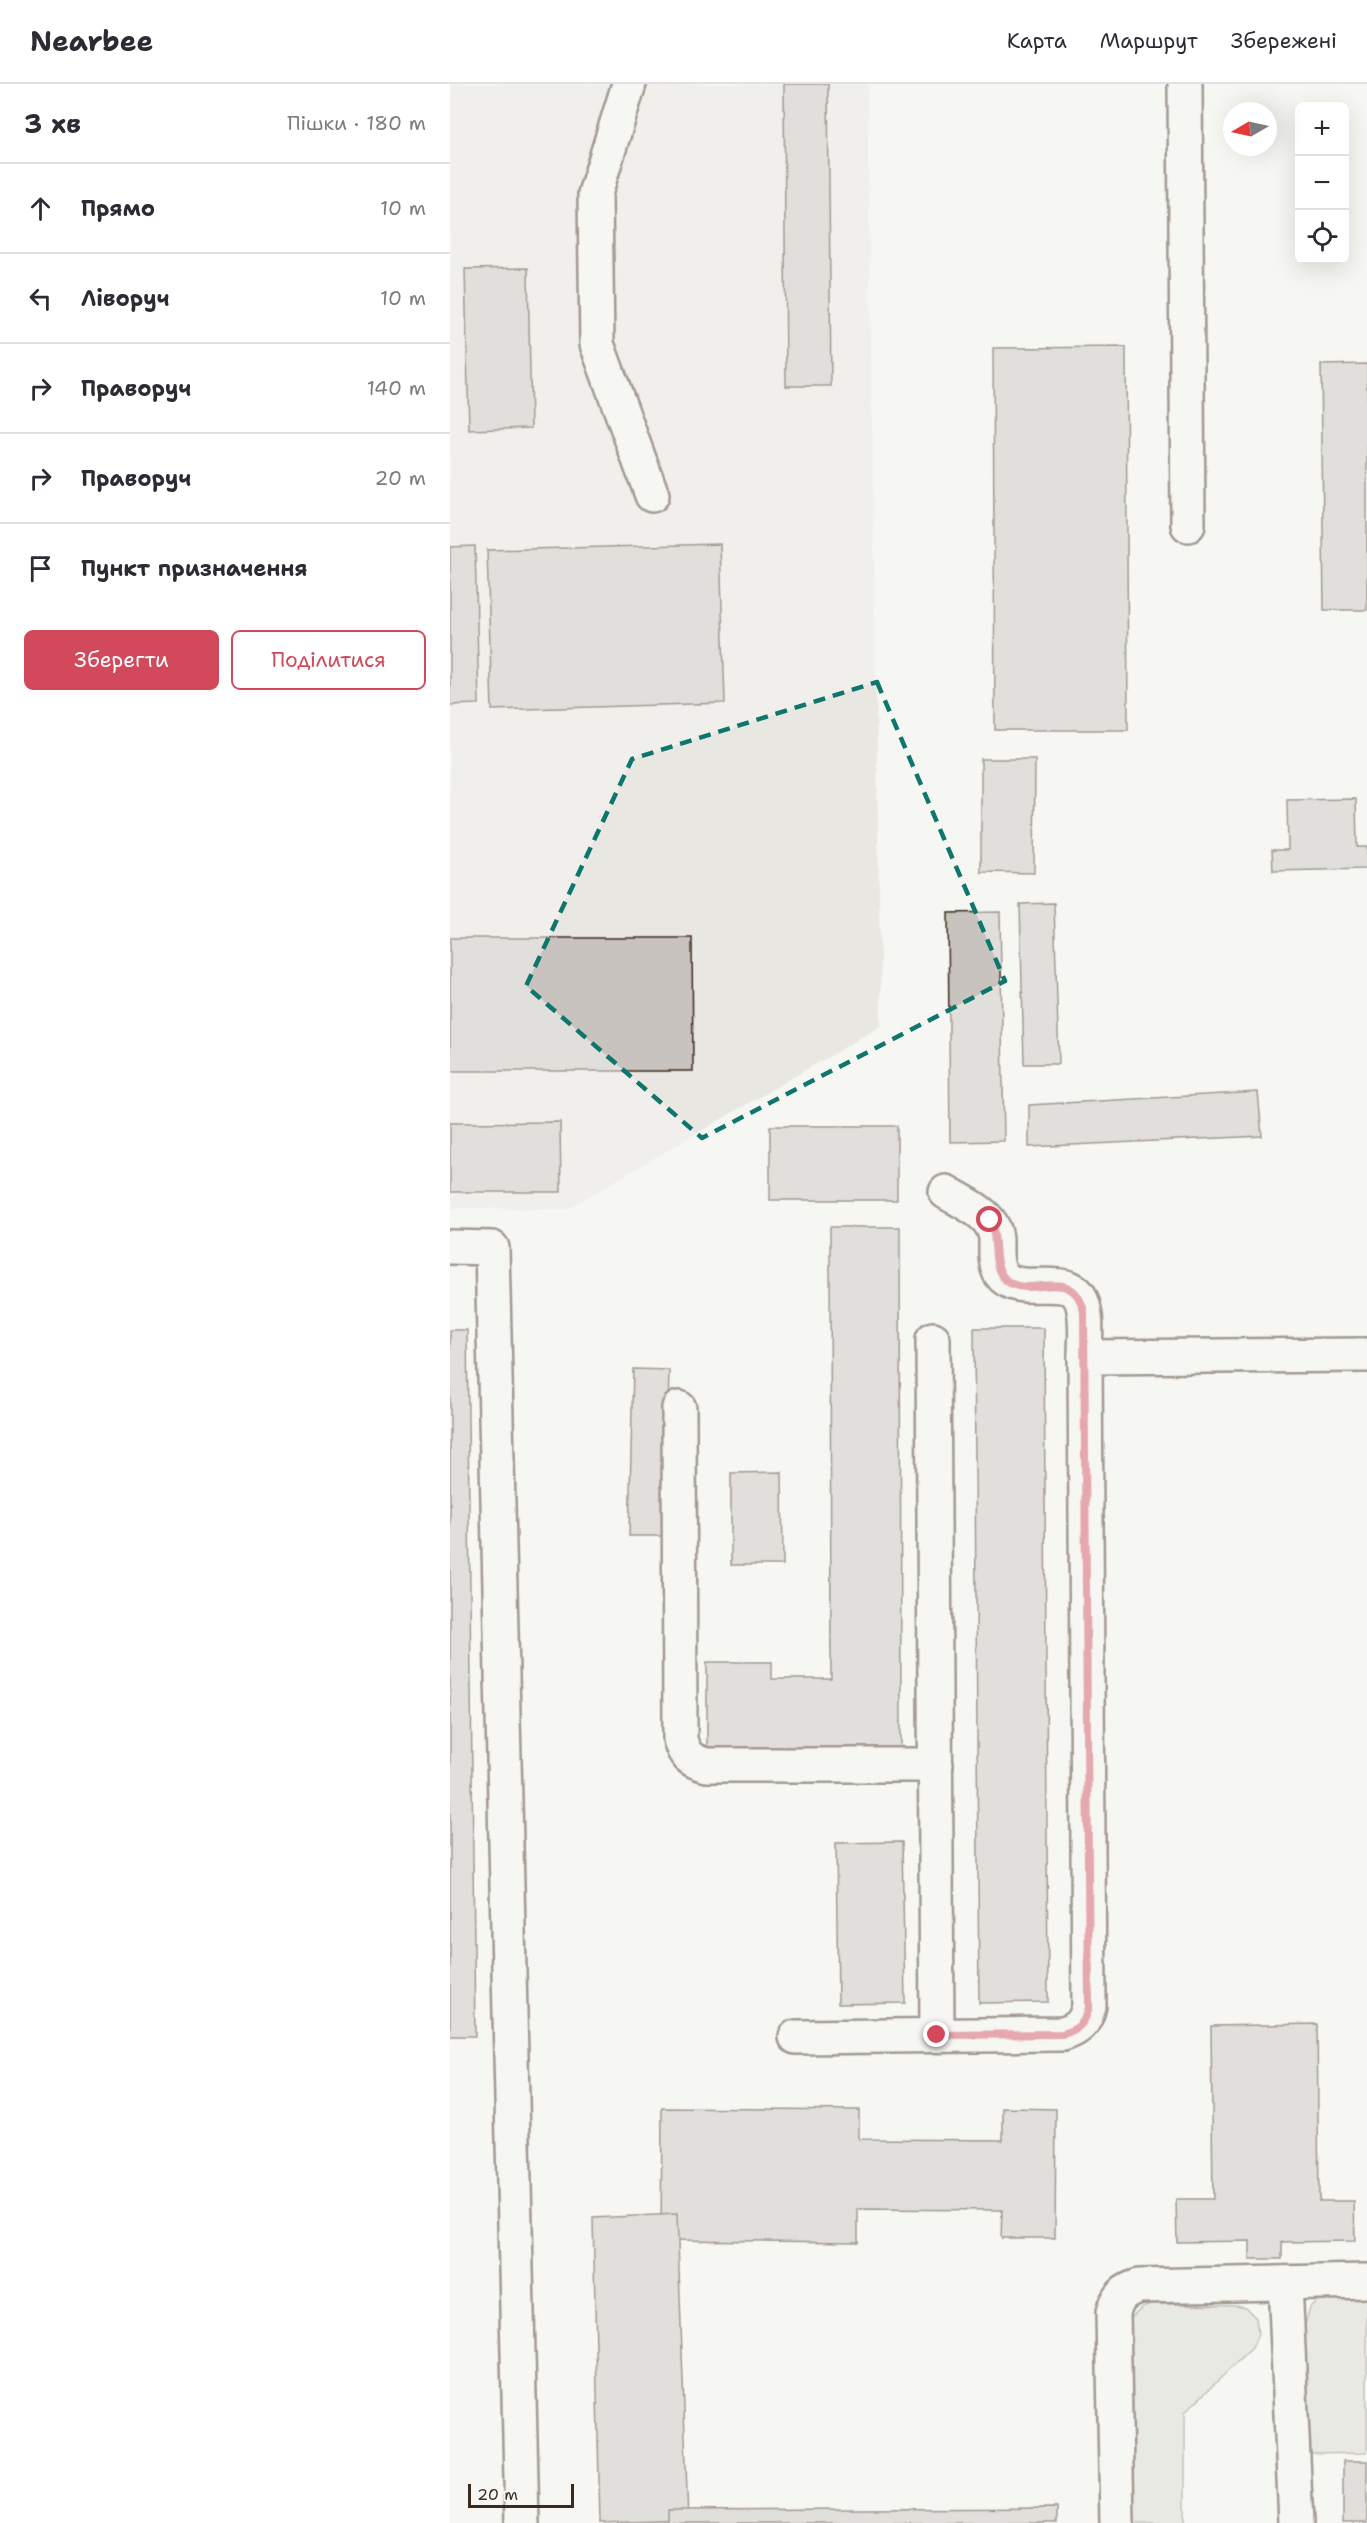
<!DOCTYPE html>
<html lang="uk">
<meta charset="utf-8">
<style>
:root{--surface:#fff;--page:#f2f2f3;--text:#2b2b33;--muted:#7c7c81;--line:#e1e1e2;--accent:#d1495b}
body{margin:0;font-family:"Shantell Sans",sans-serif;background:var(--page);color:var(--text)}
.controls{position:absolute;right:18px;top:18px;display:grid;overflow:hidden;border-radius:9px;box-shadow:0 6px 24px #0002}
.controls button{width:54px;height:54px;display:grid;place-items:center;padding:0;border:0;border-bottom:2px solid var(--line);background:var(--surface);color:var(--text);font:30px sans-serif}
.compass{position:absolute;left:773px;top:18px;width:54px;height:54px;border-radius:50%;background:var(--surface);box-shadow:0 6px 24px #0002;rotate:261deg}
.scale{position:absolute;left:18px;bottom:15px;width:106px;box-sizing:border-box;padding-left:6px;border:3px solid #3b2a1e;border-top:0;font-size:16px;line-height:21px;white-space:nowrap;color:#3b2a1e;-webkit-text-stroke:4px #f6f6f2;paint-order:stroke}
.stop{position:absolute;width:18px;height:18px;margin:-14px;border:4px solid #d1495b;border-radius:50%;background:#fff}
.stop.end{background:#d1495b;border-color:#fff;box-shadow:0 2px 6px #0008}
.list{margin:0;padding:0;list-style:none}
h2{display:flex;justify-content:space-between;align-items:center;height:78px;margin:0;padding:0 24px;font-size:26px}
h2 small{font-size:20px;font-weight:400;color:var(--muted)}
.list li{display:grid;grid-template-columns:39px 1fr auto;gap:18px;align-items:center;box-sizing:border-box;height:90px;padding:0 24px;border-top:2px solid var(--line)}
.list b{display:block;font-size:22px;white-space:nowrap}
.list em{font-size:20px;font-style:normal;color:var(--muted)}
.actions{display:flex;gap:12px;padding:18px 24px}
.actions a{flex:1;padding:14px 0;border:2px solid var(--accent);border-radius:9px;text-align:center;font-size:21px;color:var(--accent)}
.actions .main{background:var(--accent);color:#fff}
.icon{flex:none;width:33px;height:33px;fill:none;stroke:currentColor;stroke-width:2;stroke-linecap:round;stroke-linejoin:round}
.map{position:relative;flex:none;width:917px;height:2439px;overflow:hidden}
header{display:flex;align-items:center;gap:36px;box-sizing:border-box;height:84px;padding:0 30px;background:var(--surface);border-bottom:2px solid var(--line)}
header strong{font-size:28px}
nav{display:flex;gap:33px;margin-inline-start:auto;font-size:21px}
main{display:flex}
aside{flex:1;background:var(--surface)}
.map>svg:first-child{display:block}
.built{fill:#e8e7e2}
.green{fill:#dad9d3;stroke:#8a8278;stroke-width:1.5}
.building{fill:#c8c3be;stroke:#3b2a1e;stroke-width:1.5}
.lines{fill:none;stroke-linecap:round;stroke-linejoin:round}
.minor-casing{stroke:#3b2a1e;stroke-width:38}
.minor{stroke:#f6f6f2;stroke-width:33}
.route{stroke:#d1495b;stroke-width:8}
.marked{fill:none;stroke:#0f766e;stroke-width:4.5;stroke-dasharray:12 8;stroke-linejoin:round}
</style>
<header>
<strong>Nearbee</strong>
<nav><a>Карта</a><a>Маршрут</a><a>Збережені</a></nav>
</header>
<main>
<aside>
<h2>3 хв<small>Пішки · 180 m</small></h2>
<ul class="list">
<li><svg class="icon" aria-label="ahead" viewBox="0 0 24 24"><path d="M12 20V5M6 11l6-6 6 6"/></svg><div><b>Прямо</b></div><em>10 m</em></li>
<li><svg class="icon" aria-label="left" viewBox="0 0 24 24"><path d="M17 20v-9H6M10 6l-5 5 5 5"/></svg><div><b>Ліворуч</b></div><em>10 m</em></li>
<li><svg class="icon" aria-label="right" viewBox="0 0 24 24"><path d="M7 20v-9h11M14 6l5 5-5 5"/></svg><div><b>Праворуч</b></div><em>140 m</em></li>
<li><svg class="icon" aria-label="right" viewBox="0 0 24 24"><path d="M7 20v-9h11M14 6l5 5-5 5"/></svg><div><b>Праворуч</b></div><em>20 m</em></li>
<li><svg class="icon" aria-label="arrive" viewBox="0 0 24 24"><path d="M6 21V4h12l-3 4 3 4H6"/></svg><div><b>Пункт призначення</b></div></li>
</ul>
<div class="actions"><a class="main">Зберегти</a><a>Поділитися</a></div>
</aside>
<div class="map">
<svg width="917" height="2439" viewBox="0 0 917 2439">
<rect width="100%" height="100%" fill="#f6f6f2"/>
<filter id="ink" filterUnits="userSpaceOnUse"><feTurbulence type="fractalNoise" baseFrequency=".0167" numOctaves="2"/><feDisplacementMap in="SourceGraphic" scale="12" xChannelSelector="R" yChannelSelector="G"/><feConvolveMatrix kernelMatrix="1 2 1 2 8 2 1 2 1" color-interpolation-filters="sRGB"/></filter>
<g filter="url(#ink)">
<polygon class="built" points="0,0 417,0 431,942 117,1125 0,1124"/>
<g class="green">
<polygon points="917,2210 917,2369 857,2370 854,2245 860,2223 873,2212"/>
<polygon points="701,2220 786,2221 795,2223 806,2234 808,2250 802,2264 735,2328 735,2439 675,2439 679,2235 692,2223"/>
</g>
<g class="building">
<polygon points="334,0 378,0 381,302 336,302"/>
<polygon points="78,184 81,344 19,346 15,185"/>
<polygon points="676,263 678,646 545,646 543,264"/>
<polygon points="917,280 917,526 874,526 871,281"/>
<polygon points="270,460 275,619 42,626 37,466"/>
<polygon points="25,462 29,620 0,621 0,463"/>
<polygon points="531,675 585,675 584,789 531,788"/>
<polygon points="906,715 907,763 917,763 917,785 823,787 822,766 838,766 837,716"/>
<polygon points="604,819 609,980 574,980 570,820"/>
<polygon points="550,828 554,1057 500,1058 498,829"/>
<polygon points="0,854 242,854 243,987 0,987"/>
<polygon points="808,1008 812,1052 579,1063 579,1021"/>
<polygon points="110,1038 111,1108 0,1108 0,1039"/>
<rect x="320" y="1042" width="127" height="74"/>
<polygon points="380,1143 450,1143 451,1666 257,1666 257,1578 322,1578 322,1595 381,1595"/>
<polygon points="524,1244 594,1244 598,1918 529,1919"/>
<polygon points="0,1246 17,1246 25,1952 0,1952"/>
<polygon points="183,1285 219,1286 215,1452 179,1452"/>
<polygon points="332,1388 333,1481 281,1481 281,1389"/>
<polygon points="452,1758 455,1919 388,1920 386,1759"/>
<polygon points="867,1940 869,2117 904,2117 905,2157 832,2158 832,2175 800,2175 800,2157 727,2158 726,2115 763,2115 761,1942"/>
<polygon points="212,2024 409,2026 409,2055 553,2056 553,2024 606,2025 605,2154 551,2154 552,2126 408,2125 408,2158 211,2156"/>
<polygon points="227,2130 238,2436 150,2439 143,2134"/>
<rect x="893" y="2377" width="24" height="62"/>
<polygon points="607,2424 607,2439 218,2439 218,2426"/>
</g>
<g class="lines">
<g class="minor-casing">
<g id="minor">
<polyline points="179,0 145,110 147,260 202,411"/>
<polyline points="735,0 738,441"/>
<path d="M496 1108C516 1120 546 1131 546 1157 546 1168 545 1180 550 1189 568 1216 622 1185 632 1218 638 1235 635 1255 635 1273"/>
<polyline points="0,1163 42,1164 72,2439"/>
<polyline points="483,1255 487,1951"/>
<path d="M229 1324 230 1655C234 1671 240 1677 257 1681H486"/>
<path d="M346 1953 613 1950C629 1945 635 1939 639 1922L635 1273 917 1271"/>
<polyline points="835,2199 846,2439"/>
<path d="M667 2439 663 2229C667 2213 673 2207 689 2202L917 2197"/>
</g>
</g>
<use href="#minor" class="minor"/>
</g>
</g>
<g class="lines" filter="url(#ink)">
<path class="route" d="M487 1951 613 1950C629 1945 635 1939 639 1923L634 1228C623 1179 582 1216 557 1197 539 1182 550 1155 540 1136"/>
</g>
<path d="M0 0H917V2439H0ZM427 598 555 897 252 1054 76 902 182 675Z" fill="#f6f6f2" fill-opacity=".55" fill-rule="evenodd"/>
<path class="marked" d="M427 598 555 897 252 1054 76 902 182 675Z"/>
</svg>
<div class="controls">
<button>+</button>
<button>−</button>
<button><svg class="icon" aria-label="locate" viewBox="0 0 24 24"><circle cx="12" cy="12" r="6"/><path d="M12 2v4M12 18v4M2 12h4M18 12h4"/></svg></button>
</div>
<svg class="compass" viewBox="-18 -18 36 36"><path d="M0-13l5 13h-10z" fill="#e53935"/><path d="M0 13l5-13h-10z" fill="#7c7c81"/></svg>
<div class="scale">20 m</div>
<div class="stop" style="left:540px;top:1136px"></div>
<div class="stop end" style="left:487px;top:1951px"></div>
</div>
</main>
